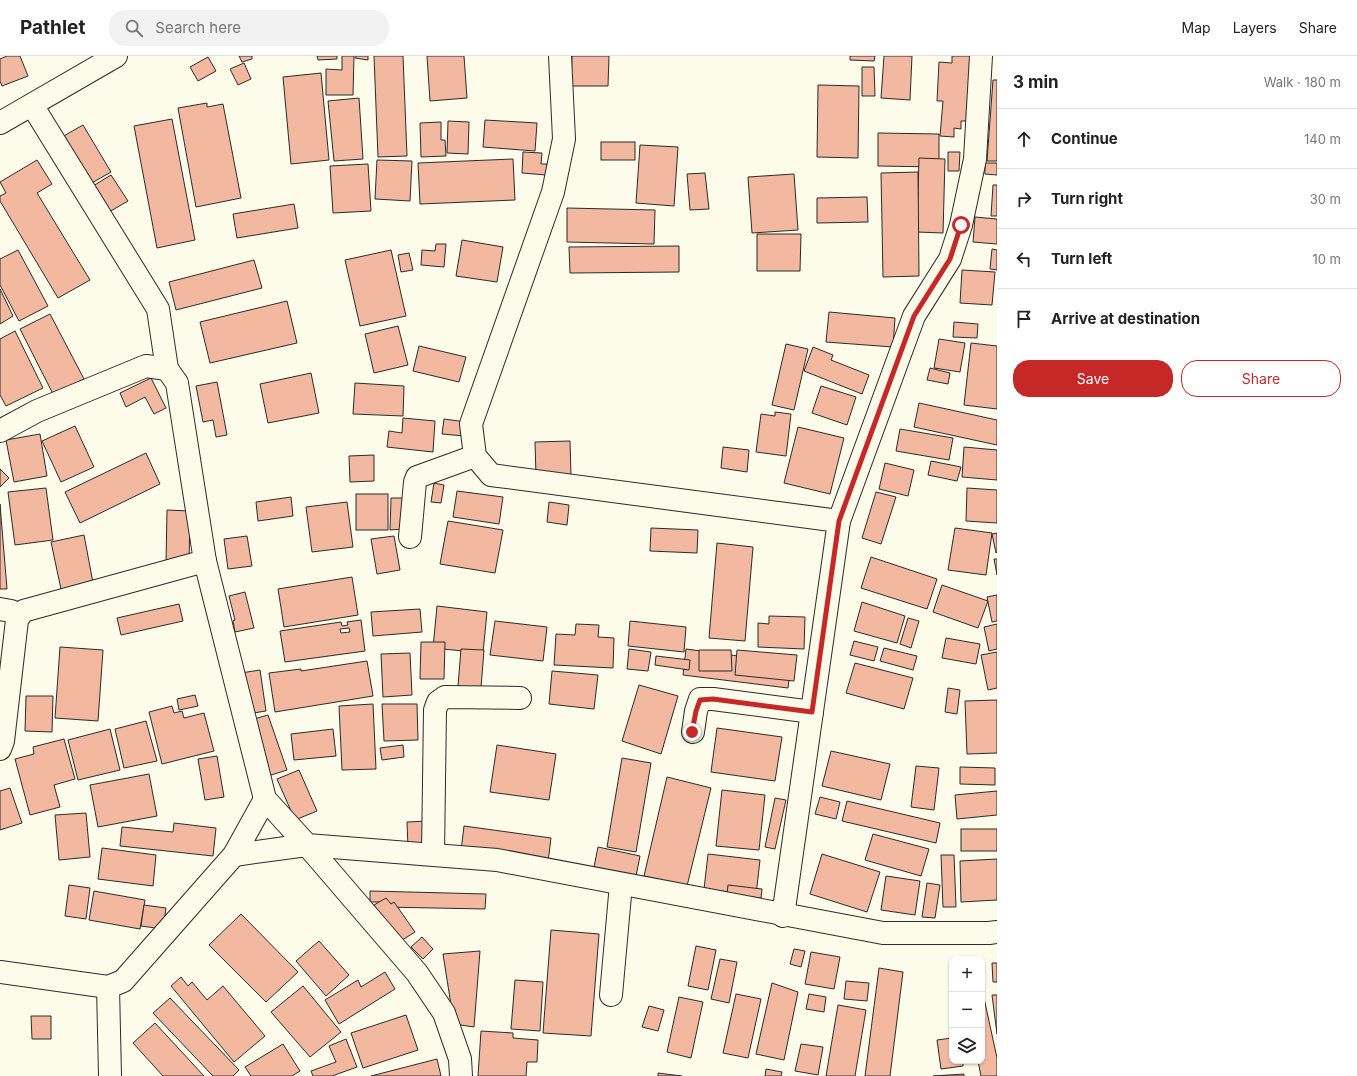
<!DOCTYPE html>
<meta charset="utf-8">
<style>
:root{--surface:#fff;--page:#f2f2f2;--text:#222;--muted:#767676;--line:#e0e0e0;--accent:#c62828}
body{margin:0;font-family:Inter,sans-serif;background:var(--page);color:var(--text)}
.controls{position:absolute;right:12px;bottom:12px;display:grid;overflow:hidden;border-radius:8px;box-shadow:0 1px 3px #0004}
.controls button{width:36px;height:36px;display:grid;place-items:center;padding:0;border:0;border-bottom:1px solid var(--line);background:var(--surface);color:var(--text);font:20px sans-serif}
.stop{position:absolute;width:12px;height:12px;margin:-9px;border:3px solid #c62828;border-radius:50%;background:#fff}
.stop.end{background:#c62828;border-color:#fff;box-shadow:0 1px 4px #0008}
.list{margin:0;padding:0;list-style:none}
h2{display:flex;justify-content:space-between;align-items:center;height:52px;margin:0;padding:0 16px;font-size:17px}
h2 small{font-size:13px;font-weight:400;color:var(--muted)}
.list li{display:grid;grid-template-columns:26px 1fr auto;gap:12px;align-items:center;box-sizing:border-box;height:60px;padding:0 16px;border-top:1px solid var(--line)}
.list b{display:block;font-size:15px;white-space:nowrap}
.list em{font-size:13px;font-style:normal;color:var(--muted)}
.actions{display:flex;gap:8px;padding:12px 16px}
.actions a{flex:1;padding:9px 0;border:1px solid var(--accent);border-radius:16px;text-align:center;font-size:14px;color:var(--accent)}
.actions .main{background:var(--accent);color:#fff}
.icon{flex:none;width:22px;height:22px;fill:none;stroke:currentColor;stroke-width:2;stroke-linecap:round;stroke-linejoin:round}
.map{position:relative;flex:none;width:997px;height:1020px;overflow:hidden}
header{display:flex;align-items:center;gap:24px;box-sizing:border-box;height:56px;padding:0 20px;background:var(--surface);border-bottom:1px solid var(--line)}
header strong{font-size:19px}
nav{display:flex;gap:22px;margin-inline-start:auto;font-size:14px}
.search{width:280px;height:36px;background:var(--page);display:flex;align-items:center;gap:10px;box-sizing:border-box;padding:0 14px;border-radius:16px;color:var(--muted);font-size:15px}
main{display:flex}
aside{flex:1;background:var(--surface)}
.map>svg:first-child{display:block}
.building{fill:#f2b8a0;stroke:#2b2b2b;fill-rule:evenodd}
.lines{fill:none;stroke-linecap:round;stroke-linejoin:round}
.minor-casing{stroke:#2b2b2b;stroke-width:24}
.tertiary-casing{stroke:#2b2b2b;stroke-width:24}
.minor{stroke:#fdfbea;stroke-width:22}
.tertiary{stroke:#fdfbea;stroke-width:22}
.route{stroke:#c62828;stroke-width:5}
</style>
<header>
<strong>Pathlet</strong>
<div class="search"><svg class="icon" aria-label="search" viewBox="0 0 24 24"><circle cx="10" cy="10" r="6"/><path d="M15 15l6 6"/></svg>Search here</div>
<nav><a>Map</a><a>Layers</a><a>Share</a></nav>
</header>
<main>
<div class="map">
<svg width="997" height="1020" viewBox="0 0 997 1020">
<rect width="100%" height="100%" fill="#fdfbea"/>
<g class="building">
<polygon points="7,0 20,0 28,20 2,30 0,25 0,3"/>
<polygon points="239,0 252,0 252,3 242,6"/>
<polygon points="317,0 337,0 337,3 318,4"/>
<polygon points="342,0 354,0 353,39 326,39 326,13 342,14"/>
<polygon points="356,0 368,0 368,4 355,2"/>
<polygon points="374,0 403,0 407,100 378,101"/>
<polygon points="427,0 464,0 467,42 430,45"/>
<polygon points="572,0 609,0 608,30 571,30"/>
<polygon points="850,0 875,0 874,5 850,4"/>
<polygon points="884,0 912,0 910,44 881,42"/>
<polygon points="952,0 971,0 968,65 961,65 961,73 954,72 954,81 940,80 943,45 937,45 939,6 952,7"/>
<polygon points="208,1 216,15 198,25 190,11"/>
<polygon points="244,7 251,23 238,29 230,13"/>
<polygon points="862,11 874,11 875,40 862,40"/>
<polygon points="321,17 329,104 291,108 283,21"/>
<polygon points="993,24 997,24 997,105 987,105"/>
<polygon points="818,29 859,30 858,102 817,101"/>
<polygon points="359,42 363,103 334,105 328,45"/>
<polygon points="207,47 207,51 223,48 241,142 196,151 178,52"/>
<polygon points="172,63 195,184 157,192 134,70"/>
<polygon points="485,64 537,67 535,95 483,91"/>
<polygon points="448,65 469,66 468,98 447,97"/>
<polygon points="441,66 441,84 445,84 446,100 421,101 420,67"/>
<polygon points="83,69 111,116 90,128 62,81"/>
<polygon points="878,77 939,78 939,111 878,110"/>
<rect x="601" y="86" width="34" height="18"/>
<polygon points="640,89 678,91 674,150 636,147"/>
<polygon points="523,96 542,97 541,108 547,108 546,119 522,117"/>
<polygon points="948,96 960,96 959,115 948,115"/>
<polygon points="919,102 945,103 943,177 917,176"/>
<polygon points="513,103 515,144 420,148 418,107"/>
<polygon points="37,104 52,128 37,137 90,224 58,242 0,145 0,140 6,137 0,126"/>
<polygon points="377,104 412,105 410,145 375,143"/>
<polygon points="985,107 997,107 997,119 985,118"/>
<polygon points="368,108 371,155 333,157 330,110"/>
<polygon points="918,116 919,220 883,221 881,117"/>
<polygon points="705,117 709,153 690,154 687,118"/>
<polygon points="794,118 798,174 752,177 748,121"/>
<polygon points="111,119 128,145 109,156 93,130"/>
<polygon points="993,129 997,129 997,160 991,160"/>
<polygon points="867,141 868,166 817,167 817,142"/>
<polygon points="294,148 298,172 237,182 233,158"/>
<polygon points="567,152 655,154 654,188 567,186"/>
<polygon points="975,161 997,163 997,188 973,186"/>
<polygon points="757,178 801,178 800,215 757,215"/>
<polygon points="462,184 503,191 497,226 456,220"/>
<polygon points="436,188 446,188 444,211 421,209 422,194 435,195"/>
<polygon points="679,190 679,216 570,217 569,191"/>
<polygon points="992,193 997,194 997,214 990,213"/>
<polygon points="18,194 48,250 19,265 0,229 0,203"/>
<polygon points="391,194 406,260 360,270 345,204"/>
<polygon points="409,197 413,214 401,216 398,199"/>
<polygon points="254,204 262,232 176,254 169,226"/>
<polygon points="962,214 995,216 992,249 960,247"/>
<polygon points="0,233 13,260 0,268"/>
<polygon points="287,245 297,287 210,307 200,266"/>
<polygon points="829,256 895,262 893,291 826,286"/>
<polygon points="50,258 84,323 53,338 20,273"/>
<polygon points="954,266 978,268 977,282 953,281"/>
<polygon points="398,270 408,309 374,317 365,278"/>
<polygon points="15,275 43,332 6,350 0,339 0,283"/>
<polygon points="939,283 965,287 960,316 934,312"/>
<polygon points="971,287 997,290 997,353 964,349"/>
<polygon points="786,288 808,293 794,354 772,349"/>
<polygon points="419,290 466,301 459,326 413,315"/>
<polygon points="813,291 833,299 831,304 869,319 862,338 804,315"/>
<polygon points="930,312 950,317 948,328 927,324"/>
<polygon points="311,317 319,357 268,367 260,328"/>
<polygon points="151,322 166,352 154,358 145,341 126,351 120,337"/>
<polygon points="217,326 227,379 216,381 213,364 203,366 196,330"/>
<polygon points="355,327 404,330 403,360 353,358"/>
<polygon points="821,330 856,341 847,369 812,357"/>
<polygon points="919,347 997,364 997,389 914,371"/>
<polygon points="775,356 791,358 786,400 756,396 761,358 775,360"/>
<polygon points="403,362 435,365 433,396 387,391 389,375 402,377"/>
<polygon points="444,363 466,366 464,380 442,378"/>
<polygon points="75,370 94,411 61,426 42,385"/>
<polygon points="798,371 844,382 830,438 784,427"/>
<polygon points="900,373 953,382 949,404 896,395"/>
<polygon points="40,378 47,420 14,426 6,384"/>
<polygon points="570,385 571,419 536,420 535,386"/>
<polygon points="723,391 749,394 747,416 721,412"/>
<polygon points="964,391 997,394 997,424 962,421"/>
<polygon points="146,397 160,428 80,467 65,436"/>
<polygon points="374,399 374,425 350,426 349,400"/>
<polygon points="931,405 961,411 957,425 928,419"/>
<polygon points="885,407 914,414 908,440 879,433"/>
<polygon points="0,413 9,422 0,431"/>
<polygon points="434,427 444,429 441,447 431,446"/>
<polygon points="46,432 53,484 15,489 8,436"/>
<polygon points="967,432 997,434 997,467 966,465"/>
<polygon points="457,435 503,441 499,468 453,461"/>
<polygon points="876,436 896,441 881,488 862,482"/>
<rect x="356" y="438" width="32" height="36"/>
<polygon points="291,441 293,460 258,465 256,446"/>
<polygon points="391,442 404,442 403,473 390,474"/>
<polygon points="347,446 353,491 312,496 306,451"/>
<polygon points="549,446 569,449 567,469 547,466"/>
<polygon points="0,448 7,533 0,533"/>
<polygon points="167,454 190,455 189,508 166,508"/>
<polygon points="448,465 503,474 495,517 440,508"/>
<polygon points="651,472 698,474 697,497 650,495"/>
<polygon points="955,472 992,477 986,519 948,514"/>
<polygon points="997,477 997,496 996,497 992,478"/>
<polygon points="84,479 94,532 62,538 51,486"/>
<polygon points="247,480 252,510 228,513 224,483"/>
<polygon points="394,480 400,514 377,518 371,483"/>
<polygon points="717,487 753,491 745,585 709,582"/>
<polygon points="871,501 937,523 927,553 861,532"/>
<polygon points="994,503 997,503 997,519"/>
<polygon points="352,521 358,559 284,571 278,533"/>
<polygon points="942,529 988,545 978,572 933,556"/>
<polygon points="245,536 254,572 235,576 233,565 235,564 229,540"/>
<polygon points="997,539 997,565 992,566 987,541"/>
<polygon points="862,546 905,560 897,587 854,575"/>
<polygon points="179,548 183,565 121,579 117,562"/>
<polygon points="437,550 487,556 483,597 433,592"/>
<polygon points="420,553 422,576 373,580 371,556"/>
<polygon points="769,560 805,561 804,593 758,591 758,567 769,568"/>
<polygon points="908,562 919,565 911,592 900,588"/>
<path d="M361 564 365 595 285 606 280 575 341 566 342 570 348 569 347 566ZM349 572 350 576 341 577 340 573Z"/>
<polygon points="495,565 547,571 543,605 490,599"/>
<polygon points="630,565 686,571 684,596 628,590"/>
<polygon points="576,568 599,569 598,581 614,582 613,612 554,609 556,578 575,579"/>
<polygon points="997,568 997,593 989,595 984,571"/>
<polygon points="946,582 980,588 976,608 942,602"/>
<polygon points="854,585 878,591 874,605 850,599"/>
<polygon points="421,586 445,586 444,623 420,623"/>
<polygon points="60,591 103,594 98,665 55,662"/>
<polygon points="884,592 917,600 913,614 880,605"/>
<polygon points="461,593 484,594 481,632 458,630"/>
<polygon points="629,593 651,596 648,615 627,613"/>
<polygon points="686,593 791,607 788,632 683,619"/>
<polygon points="699,594 731,594 732,615 699,615"/>
<polygon points="737,594 797,599 794,625 735,619"/>
<polygon points="997,596 997,632 988,634 981,599"/>
<polygon points="410,597 412,639 383,641 381,598"/>
<polygon points="656,600 690,604 689,614 655,609"/>
<polygon points="367,605 373,640 275,656 269,617 301,613 301,615"/>
<polygon points="855,607 913,622 904,653 846,637"/>
<polygon points="260,614 266,655 247,658 241,617"/>
<polygon points="552,615 598,619 594,653 549,648"/>
<polygon points="639,629 678,640 661,698 622,685"/>
<polygon points="948,632 960,634 957,658 945,656"/>
<polygon points="195,639 198,650 179,654 177,643"/>
<polygon points="26,640 53,640 52,676 25,675"/>
<polygon points="997,644 997,697 967,698 965,645"/>
<polygon points="373,648 376,713 342,714 339,650"/>
<polygon points="382,648 417,648 418,684 384,685"/>
<polygon points="172,650 174,657 182,655 184,662 204,657 214,695 162,708 149,656"/>
<polygon points="268,659 287,714 265,721 247,665"/>
<polygon points="146,665 157,705 124,712 115,673"/>
<polygon points="717,672 782,681 775,725 711,716"/>
<polygon points="110,673 120,714 78,724 68,684"/>
<polygon points="333,673 336,700 294,704 291,678"/>
<polygon points="64,683 75,723 54,729 60,751 30,759 15,703 34,698 33,691"/>
<polygon points="403,689 404,701 382,704 380,692"/>
<polygon points="497,689 556,698 549,744 490,736"/>
<polygon points="831,695 890,708 881,744 822,730"/>
<polygon points="217,700 224,741 205,744 198,703"/>
<polygon points="622,702 651,707 636,796 607,791"/>
<polygon points="916,710 939,712 934,754 911,751"/>
<polygon points="960,711 995,712 995,729 960,728"/>
<polygon points="299,714 317,755 295,764 277,723"/>
<polygon points="149,718 157,760 98,771 90,729"/>
<polygon points="667,721 711,732 687,830 644,820"/>
<polygon points="10,732 22,767 0,774 0,735"/>
<polygon points="722,734 765,739 759,794 716,790"/>
<polygon points="997,735 997,759 957,763 955,739"/>
<polygon points="820,741 840,746 836,763 815,758"/>
<polygon points="775,742 786,744 775,793 765,791"/>
<polygon points="847,745 940,767 936,787 842,765"/>
<polygon points="86,757 90,801 59,804 55,759"/>
<polygon points="428,765 429,791 408,792 407,766"/>
<polygon points="174,767 216,772 213,800 120,790 122,771 173,776"/>
<polygon points="464,770 551,782 548,806 461,795"/>
<rect x="961" y="773" width="36" height="22"/>
<polygon points="873,778 929,793 921,820 865,804"/>
<polygon points="598,791 640,800 636,820 594,811"/>
<polygon points="102,792 156,799 153,830 98,823"/>
<polygon points="708,798 760,804 756,839 704,833"/>
<polygon points="822,798 880,816 867,856 810,838"/>
<polygon points="941,799 954,799 956,851 943,851"/>
<polygon points="997,803 997,844 961,846 960,805"/>
<polygon points="886,820 920,825 915,859 881,854"/>
<polygon points="927,827 940,829 935,862 922,861"/>
<polygon points="69,829 90,832 86,863 65,860"/>
<polygon points="728,829 762,833 761,842 727,838"/>
<polygon points="94,835 145,844 140,873 89,864"/>
<polygon points="370,835 486,838 485,853 384,851 384,846 370,846"/>
<polygon points="386,842 391,848 394,846 415,876 399,886 374,849"/>
<polygon points="144,849 166,852 163,873 141,870"/>
<polygon points="241,858 298,916 266,946 209,889"/>
<polygon points="551,874 599,878 591,980 543,977"/>
<polygon points="422,881 433,893 423,903 411,891"/>
<polygon points="319,885 349,919 326,940 296,905"/>
<polygon points="696,890 716,894 708,934 688,930"/>
<polygon points="794,893 805,895 801,911 790,908"/>
<polygon points="480,895 474,971 454,968 443,898"/>
<polygon points="811,896 840,901 834,933 805,928"/>
<polygon points="720,903 737,906 729,947 711,943"/>
<polygon points="992,907 997,907 997,926 993,926"/>
<polygon points="879,912 903,916 890,1020 865,1020"/>
<polygon points="385,916 395,933 339,968 325,944 358,924 361,931"/>
<polygon points="181,921 188,930 192,926 207,944 223,930 265,980 234,1006 171,930"/>
<polygon points="515,924 543,926 540,975 511,973"/>
<polygon points="846,925 869,927 867,945 844,943"/>
<polygon points="772,927 798,936 784,1004 756,998"/>
<polygon points="303,930 341,976 310,1001 271,956"/>
<polygon points="736,938 761,943 748,1002 723,997"/>
<polygon points="809,938 826,941 824,956 806,953"/>
<polygon points="992,939 997,939 997,978"/>
<polygon points="679,941 703,946 691,1002 667,996"/>
<polygon points="170,942 239,1014 233,1020 213,1020 153,957"/>
<polygon points="982,942 984,942 997,1002 997,1020 981,1020 978,1005 982,1005"/>
<polygon points="838,949 866,954 855,1020 826,1020"/>
<polygon points="649,950 664,954 658,975 642,971"/>
<polygon points="406,959 418,994 363,1012 351,977"/>
<polygon points="31,960 51,960 51,983 32,983"/>
<polygon points="155,967 204,1020 163,1020 133,987"/>
<polygon points="481,975 513,977 513,982 538,984 537,1006 527,1006 526,1020 478,1020"/>
<polygon points="952,982 952,1005 963,1005 963,1010 941,1013 937,984"/>
<polygon points="346,983 357,1011 332,1020 313,1020 311,1015 336,1006 329,990"/>
<polygon points="283,988 300,1015 292,1020 251,1020 245,1011"/>
<polygon points="801,988 823,991 818,1019 795,1015"/>
<polygon points="437,1003 441,1020 371,1020"/>
<polygon points="766,1013 782,1016 781,1020 765,1020"/>
<polygon points="658,1017 682,1020 658,1020"/>
<polygon points="964,1018 964,1020 933,1020"/>
</g>
<g class="lines">
<g class="minor-casing">
<g id="minor">
<polyline points="560,0 564,83 553,136 471,368 475,400 491,419 839,465"/>
<polyline points="32,49 158,253 167,313"/>
<polyline points="0,375 37,355 146,310 167,313 177,327 205,505 265,743 307,789 497,804 883,877 989,877 997,876"/>
<polyline points="410,481 415,426 417,421 475,400"/>
<polyline points="0,553 11,555 19,560"/>
<polyline points="693,676 696,655 700,643 713,643 812,656"/>
<polyline points="0,693 3,685 17,564 23,555 205,505"/>
<polyline points="433,798 435,654 438,646 445,641 520,642"/>
<polyline points="234,799 307,789 417,917 444,957 460,1003 461,1020"/>
<polyline points="783,860 839,465 914,260 950,203 961,169 975,103 981,0"/>
<polyline points="0,916 108,931 123,925 234,799 265,743"/>
<polyline points="108,931 110,1020"/>
<polyline points="611,939 621,828"/>
</g>
</g>
<g class="tertiary-casing">
<polyline id="tertiary" points="0,67 116,0"/>
</g>
<use href="#minor" class="minor"/>
<use href="#tertiary" class="tertiary"/>
</g>
<g class="lines">
<polyline class="route" points="692,676 696,655 700,644 713,643 812,656 839,465 914,260 950,203 961,169"/>
</g>
</svg>
<div class="controls">
<button>+</button>
<button>−</button>
<button><svg class="icon" aria-label="layers" viewBox="0 0 24 24"><path d="M12 4l9 5-9 5-9-5zM3 14l9 5 9-5"/></svg></button>
</div>
<div class="stop" style="left:961px;top:169px"></div>
<div class="stop end" style="left:692px;top:676px"></div>
</div>
<aside>
<h2>3 min<small>Walk · 180 m</small></h2>
<ul class="list">
<li><svg class="icon" aria-label="ahead" viewBox="0 0 24 24"><path d="M12 20V5M6 11l6-6 6 6"/></svg><div><b>Continue</b></div><em>140 m</em></li>
<li><svg class="icon" aria-label="right" viewBox="0 0 24 24"><path d="M7 20v-9h11M14 6l5 5-5 5"/></svg><div><b>Turn right</b></div><em>30 m</em></li>
<li><svg class="icon" aria-label="left" viewBox="0 0 24 24"><path d="M17 20v-9H6M10 6l-5 5 5 5"/></svg><div><b>Turn left</b></div><em>10 m</em></li>
<li><svg class="icon" aria-label="arrive" viewBox="0 0 24 24"><path d="M6 21V4h12l-3 4 3 4H6"/></svg><div><b>Arrive at destination</b></div></li>
</ul>
<div class="actions"><a class="main">Save</a><a>Share</a></div>
</aside>
</main>
